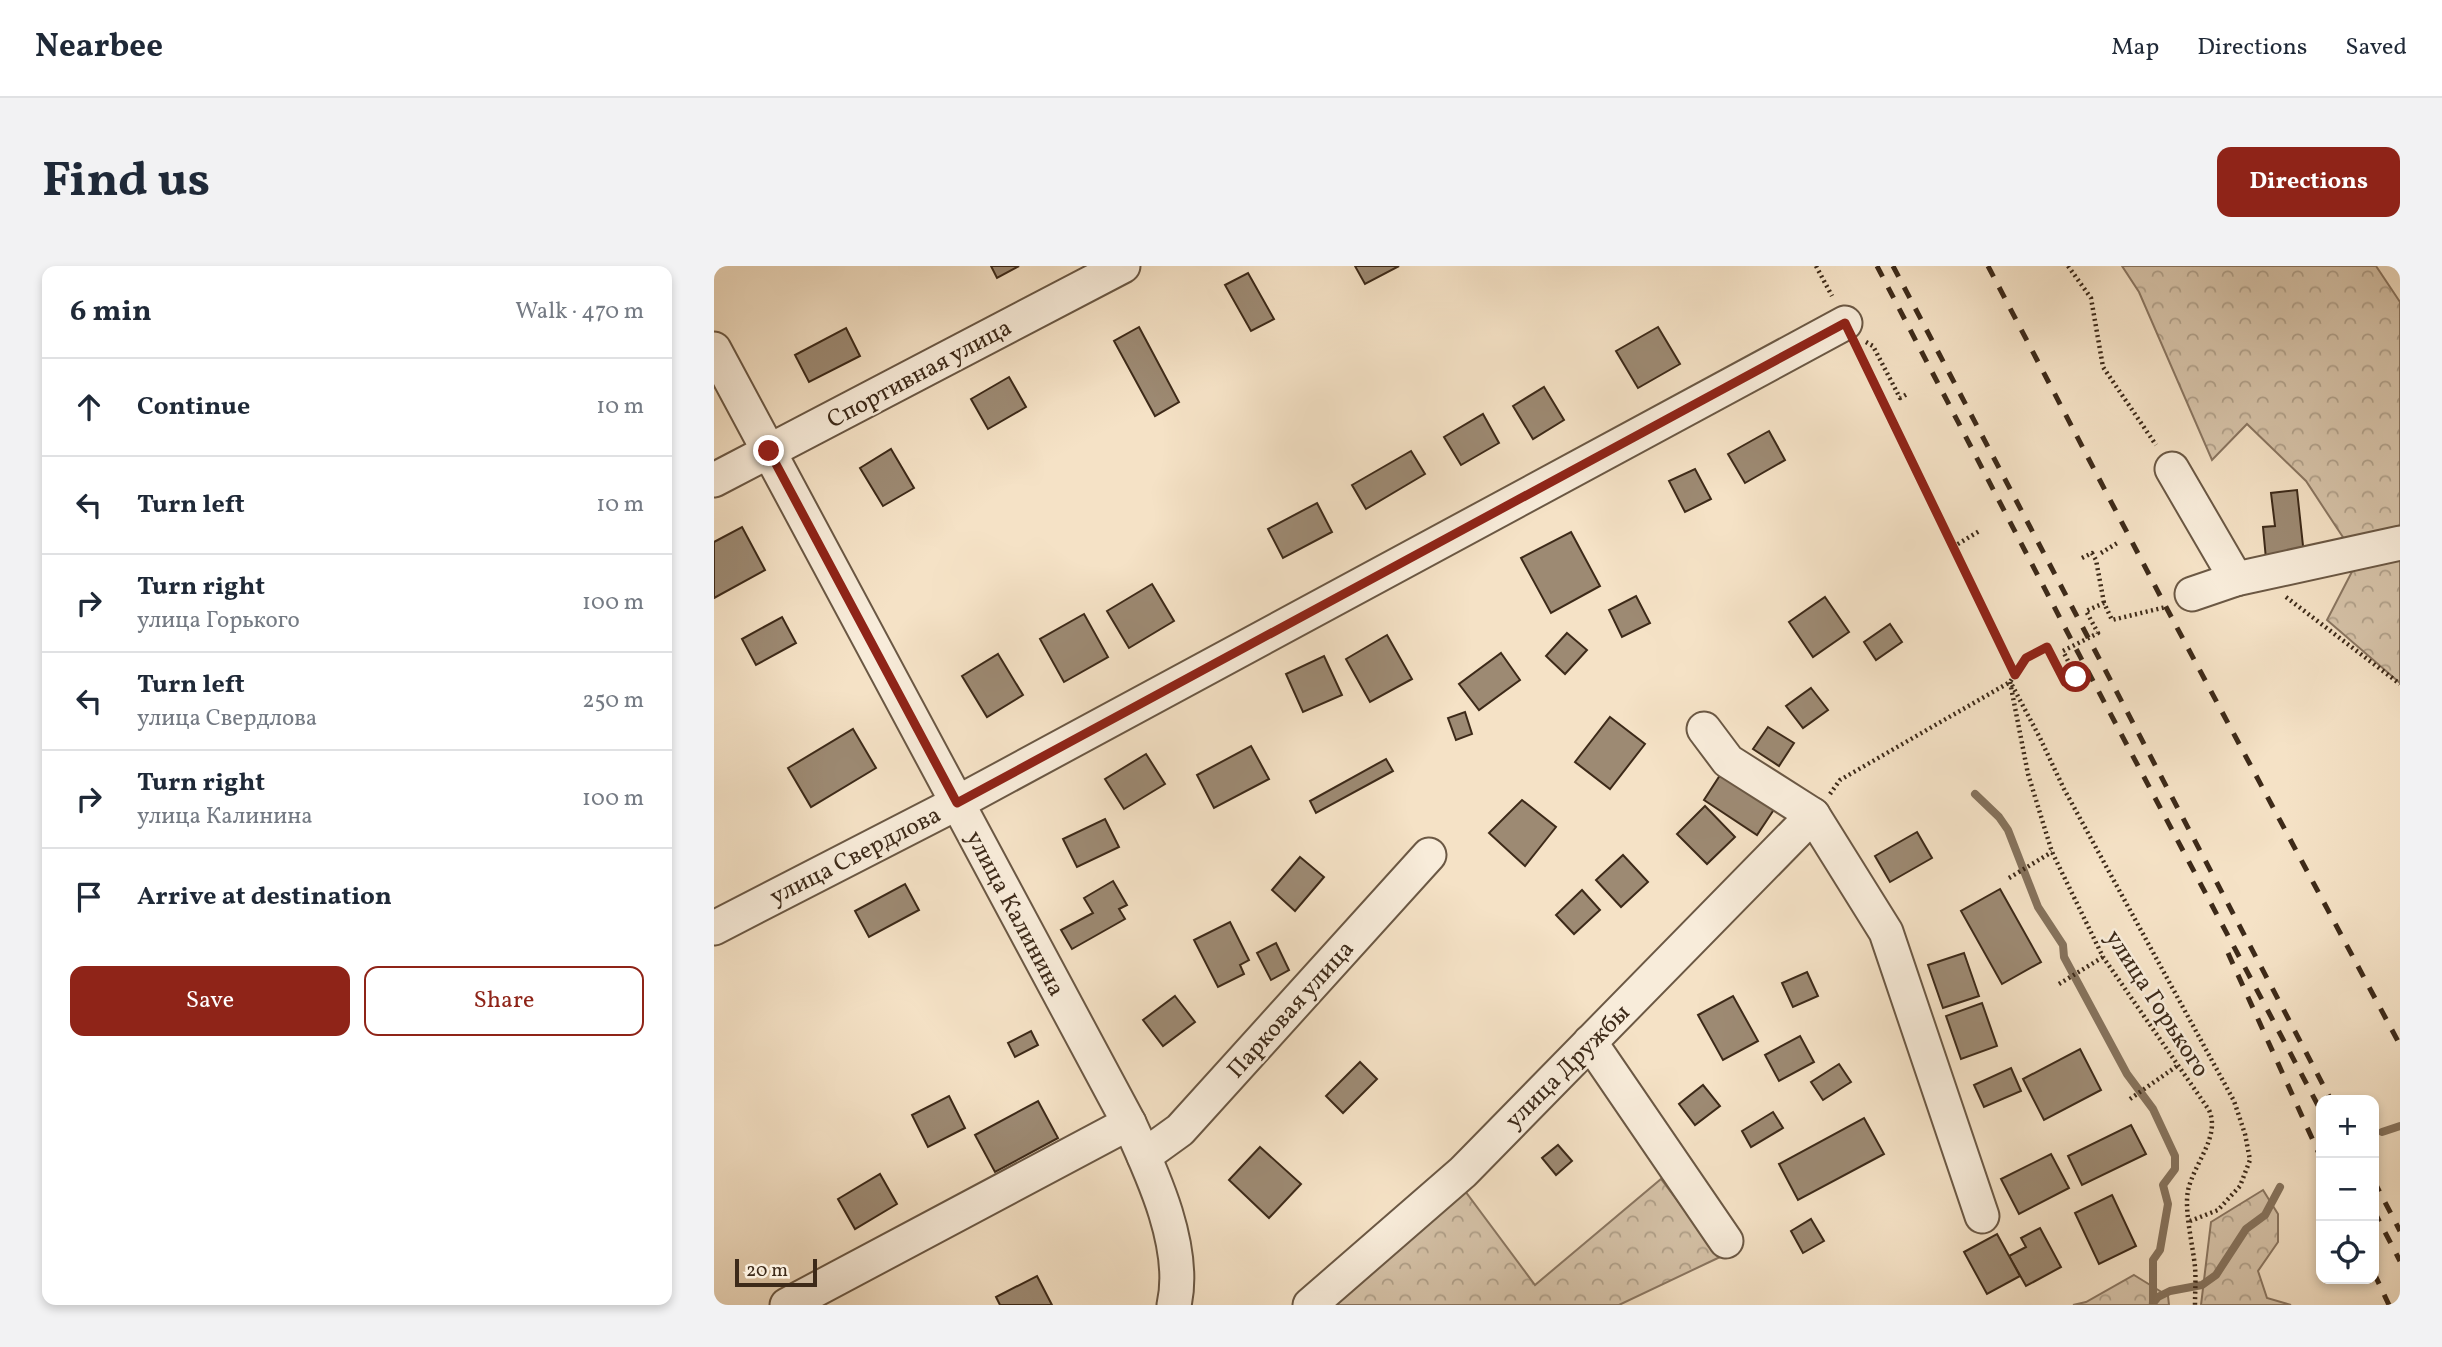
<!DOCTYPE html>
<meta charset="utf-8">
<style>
:root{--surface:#fff;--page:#f2f2f3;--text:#1f2937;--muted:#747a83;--line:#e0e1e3;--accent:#8f2418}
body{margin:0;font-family:Vollkorn,serif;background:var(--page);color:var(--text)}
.controls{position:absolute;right:21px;bottom:21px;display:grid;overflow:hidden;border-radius:14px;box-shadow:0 4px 10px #0003}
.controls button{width:63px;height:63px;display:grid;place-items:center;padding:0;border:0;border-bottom:2px solid var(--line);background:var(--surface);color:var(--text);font:35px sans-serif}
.scale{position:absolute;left:21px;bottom:18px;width:82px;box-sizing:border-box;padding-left:7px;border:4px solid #3d2a19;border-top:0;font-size:19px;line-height:24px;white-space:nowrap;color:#3d2a19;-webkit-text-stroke:5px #f8ecda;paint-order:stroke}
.stop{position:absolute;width:21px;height:21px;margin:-16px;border:5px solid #8f2418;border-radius:50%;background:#fff}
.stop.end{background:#8f2418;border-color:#fff;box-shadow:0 2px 7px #0008}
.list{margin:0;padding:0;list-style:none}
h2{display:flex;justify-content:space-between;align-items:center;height:91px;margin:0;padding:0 28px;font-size:30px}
h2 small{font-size:23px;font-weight:400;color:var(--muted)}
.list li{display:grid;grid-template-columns:46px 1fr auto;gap:21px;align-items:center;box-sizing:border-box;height:98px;padding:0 28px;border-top:2px solid var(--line)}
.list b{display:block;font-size:26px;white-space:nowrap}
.list p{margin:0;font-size:23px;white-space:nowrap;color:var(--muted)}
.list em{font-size:23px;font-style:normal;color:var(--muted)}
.actions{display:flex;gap:14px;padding:21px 28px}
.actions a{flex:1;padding:16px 0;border:2px solid var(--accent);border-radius:14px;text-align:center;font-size:24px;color:var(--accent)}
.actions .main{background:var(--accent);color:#fff}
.icon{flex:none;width:38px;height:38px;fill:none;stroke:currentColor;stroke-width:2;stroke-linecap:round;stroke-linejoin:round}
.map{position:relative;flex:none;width:1686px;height:1039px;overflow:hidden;border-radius:14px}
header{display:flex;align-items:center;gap:42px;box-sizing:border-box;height:98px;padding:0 35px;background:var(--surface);border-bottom:2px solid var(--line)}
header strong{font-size:33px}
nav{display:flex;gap:38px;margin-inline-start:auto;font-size:24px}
.intro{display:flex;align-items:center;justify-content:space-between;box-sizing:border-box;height:168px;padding:0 42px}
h1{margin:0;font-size:49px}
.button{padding:18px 32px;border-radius:14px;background:var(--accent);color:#fff;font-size:24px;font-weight:700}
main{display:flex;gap:42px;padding:0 42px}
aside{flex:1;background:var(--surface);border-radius:14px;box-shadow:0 4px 10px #0003}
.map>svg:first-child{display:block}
.forest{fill:url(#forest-crowns);stroke:#8a7661;stroke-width:2}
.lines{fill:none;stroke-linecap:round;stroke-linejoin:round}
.stream{stroke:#86735d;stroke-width:8}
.building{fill:#9d8a73;stroke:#3d2a19;stroke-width:2}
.minor-casing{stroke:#6b5844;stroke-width:37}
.path{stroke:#3d2a19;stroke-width:4.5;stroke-dasharray:2 3.5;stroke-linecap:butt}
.minor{stroke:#f8ecda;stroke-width:33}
.rail{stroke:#3d2a19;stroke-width:5;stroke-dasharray:12 12;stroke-linecap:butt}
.route{stroke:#8f2418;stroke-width:9}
.labels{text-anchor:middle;stroke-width:5;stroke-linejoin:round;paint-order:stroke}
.street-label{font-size:24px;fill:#3d2a19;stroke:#f8ecda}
</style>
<header>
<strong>Nearbee</strong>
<nav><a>Map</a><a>Directions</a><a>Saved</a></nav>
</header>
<div class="intro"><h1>Find us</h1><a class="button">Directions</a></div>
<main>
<aside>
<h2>6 min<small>Walk · 470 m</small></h2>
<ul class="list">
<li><svg class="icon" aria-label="ahead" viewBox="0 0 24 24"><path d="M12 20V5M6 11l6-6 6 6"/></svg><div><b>Continue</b></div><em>10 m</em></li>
<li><svg class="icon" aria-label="left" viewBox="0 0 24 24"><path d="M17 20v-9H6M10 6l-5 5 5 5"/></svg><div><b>Turn left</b></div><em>10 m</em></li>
<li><svg class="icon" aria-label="right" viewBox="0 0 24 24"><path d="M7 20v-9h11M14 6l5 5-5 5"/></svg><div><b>Turn right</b><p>улица Горького</p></div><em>100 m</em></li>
<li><svg class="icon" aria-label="left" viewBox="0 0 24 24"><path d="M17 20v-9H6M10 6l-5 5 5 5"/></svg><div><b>Turn left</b><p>улица Свердлова</p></div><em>250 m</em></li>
<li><svg class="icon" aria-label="right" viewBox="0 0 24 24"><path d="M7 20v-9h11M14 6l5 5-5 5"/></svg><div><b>Turn right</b><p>улица Калинина</p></div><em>100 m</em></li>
<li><svg class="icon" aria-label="arrive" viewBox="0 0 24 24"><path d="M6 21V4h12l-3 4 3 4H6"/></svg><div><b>Arrive at destination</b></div></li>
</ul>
<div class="actions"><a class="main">Save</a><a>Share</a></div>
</aside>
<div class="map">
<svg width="1686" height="1039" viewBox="0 0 1686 1039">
<defs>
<pattern id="forest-crowns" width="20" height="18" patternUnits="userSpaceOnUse" patternTransform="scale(1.75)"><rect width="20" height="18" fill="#d6c3a9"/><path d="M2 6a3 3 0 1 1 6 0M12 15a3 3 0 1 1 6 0" fill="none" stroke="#af9f89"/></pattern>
</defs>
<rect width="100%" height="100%" fill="#f5e2c6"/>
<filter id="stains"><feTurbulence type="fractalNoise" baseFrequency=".00286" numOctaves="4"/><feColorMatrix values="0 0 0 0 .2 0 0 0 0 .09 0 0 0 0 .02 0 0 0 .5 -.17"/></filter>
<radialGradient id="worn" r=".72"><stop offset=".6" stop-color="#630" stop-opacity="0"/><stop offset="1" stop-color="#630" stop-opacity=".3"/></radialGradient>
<g class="forest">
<polygon points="1408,0 1662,0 1686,36 1686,417 1613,354 1644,294 1592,215 1533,158 1498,194 1425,26"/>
<polygon points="947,913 1006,991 905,1039 614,1039 751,925 821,1019"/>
<polygon points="1549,924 1564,948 1564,976 1544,1005 1553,1032 1577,1039 1487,1039 1497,956"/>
<polygon points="1420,1009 1454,1030 1455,1039 1359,1039 1372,1036"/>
</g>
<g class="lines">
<g class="stream">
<polyline points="1261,528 1285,551 1294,564 1324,641 1349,679 1350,691 1413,808 1439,843 1461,890 1461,903 1449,919 1454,938 1446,984 1439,994 1439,1038"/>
<polyline points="1668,866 1686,860"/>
<polyline points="1439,1037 1444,1031 1456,1025 1488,1019 1502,1009 1532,963 1551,949 1566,921"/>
</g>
</g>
<g class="building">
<polygon points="277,0 305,0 283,12"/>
<polygon points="641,0 685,0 651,18"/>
<polygon points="534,7 560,53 537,65 511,19"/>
<polygon points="425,61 465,136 441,150 400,75"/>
<polygon points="944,61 966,98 924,122 902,85"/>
<polygon points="132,62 146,90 95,116 81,89"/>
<polygon points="295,111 312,141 274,163 257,133"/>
<polygon points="830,121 850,154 819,173 799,140"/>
<polygon points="769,148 785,177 747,199 730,171"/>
<polygon points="1055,165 1071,194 1031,217 1014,188"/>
<polygon points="177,183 200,222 169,240 146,202"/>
<polygon points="697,185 711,208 652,243 638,219"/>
<polygon points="981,203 997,233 971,246 955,215"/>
<polygon points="1583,224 1590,289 1552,293 1549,261 1561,260 1557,227"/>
<polygon points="603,237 618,266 569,292 554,263"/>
<polygon points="28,261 51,304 0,332 0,276"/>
<polygon points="857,266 886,320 837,347 807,292"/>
<polygon points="438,318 460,355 415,382 393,345"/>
<polygon points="922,330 936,357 908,371 895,344"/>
<polygon points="1111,331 1135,366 1099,391 1075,356"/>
<polygon points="370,348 394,391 350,416 326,373"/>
<polygon points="68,351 82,377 42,399 28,373"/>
<polygon points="1176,358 1188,376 1162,394 1150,376"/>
<polygon points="853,367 873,384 851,408 832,390"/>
<polygon points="673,369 698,413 656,436 632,393"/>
<polygon points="787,387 806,414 765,444 745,418"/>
<polygon points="284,388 309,429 273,451 248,410"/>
<polygon points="610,390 628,429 589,446 572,408"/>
<polygon points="1097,422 1114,444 1089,462 1072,440"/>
<polygon points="751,446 758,468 742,474 734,452"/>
<polygon points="896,451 931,478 896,523 861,496"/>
<polygon points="1054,461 1080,477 1065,500 1039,483"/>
<polygon points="139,463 162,502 97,541 74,502"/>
<polygon points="537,480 555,513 500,542 483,509"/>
<polygon points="432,488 451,518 410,543 391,513"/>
<polygon points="672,493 679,505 602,547 596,535"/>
<polygon points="1012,500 1065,536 1043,569 990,534"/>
<polygon points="808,534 842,561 811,600 775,567"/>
<polygon points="991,540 1021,571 993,598 963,568"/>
<polygon points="391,553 405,581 363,601 349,573"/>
<polygon points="1203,566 1218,592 1176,616 1161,590"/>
<polygon points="909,589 934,616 907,641 882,614"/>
<polygon points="586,591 610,611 581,645 558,624"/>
<polygon points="399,615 413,639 405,643 411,653 358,683 347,664 379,647 370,632"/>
<polygon points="191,618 205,644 155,671 141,645"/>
<polygon points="1286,623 1327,696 1288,718 1247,645"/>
<polygon points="868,624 886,644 860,668 842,649"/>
<polygon points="516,656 535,694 526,699 530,708 504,721 480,674"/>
<polygon points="562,677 575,704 557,714 543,687"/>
<polygon points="1250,687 1265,730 1229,742 1214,699"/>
<polygon points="1093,706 1104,730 1079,741 1068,717"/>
<polygon points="461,730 481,756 449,780 429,754"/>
<polygon points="1019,730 1044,775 1009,794 984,749"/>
<polygon points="1268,737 1283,780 1247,793 1232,750"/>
<polygon points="317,765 324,779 301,791 294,777"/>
<polygon points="1086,770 1100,796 1065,815 1051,789"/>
<polygon points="1366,783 1387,824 1330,854 1309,813"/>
<polygon points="646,796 663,813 629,847 612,830"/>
<polygon points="1125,798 1137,816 1109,834 1097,816"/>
<polygon points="1297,802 1307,825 1270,841 1260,819"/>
<polygon points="989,819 1006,840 981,859 965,838"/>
<polygon points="235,830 251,862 214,881 198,849"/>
<polygon points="324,835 344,872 281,906 261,869"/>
<polygon points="1059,846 1069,862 1037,881 1028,865"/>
<polygon points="1150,852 1170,888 1084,934 1065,898"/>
<polygon points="1417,859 1432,888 1368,919 1354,890"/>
<polygon points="844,879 858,895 842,909 828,892"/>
<polygon points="546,881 587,918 555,952 515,914"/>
<polygon points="1337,888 1355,922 1305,948 1287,913"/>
<polygon points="166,908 183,938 141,963 124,933"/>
<polygon points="1398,929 1422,980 1385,998 1361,947"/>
<polygon points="1097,953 1110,975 1089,987 1077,965"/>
<polygon points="1326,962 1347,1001 1312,1020 1295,990 1312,981 1307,972"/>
<polygon points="1283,968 1306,1010 1273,1028 1250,986"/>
<polygon points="323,1010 338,1039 286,1039 282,1031"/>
</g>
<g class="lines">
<g class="minor-casing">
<g id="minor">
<path d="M0 83 415 857C439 909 473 982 460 1039"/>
<polyline points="1458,203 1522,313"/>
<polyline points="0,214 409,0"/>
<polyline points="1478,328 1522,313 1686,277"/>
<polyline points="990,463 1014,495 1099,549 1172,666 1268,950"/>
<polyline points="0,662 243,537 1131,57"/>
<polyline points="876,776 1012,975"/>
<polyline points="430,890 466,864 715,589"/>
<polyline points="73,1039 415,857"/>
<polyline points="596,1039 749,906 1099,549"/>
</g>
</g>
<g class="path">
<polyline points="1102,0 1118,30"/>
<polyline points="1354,0 1377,32 1389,101 1442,179"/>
<polyline points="1152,76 1159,80 1186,132 1195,127"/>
<polyline points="1144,82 1301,408"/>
<polyline points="1239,281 1267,264"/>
<polyline points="1387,287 1405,276"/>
<polyline points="1368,292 1378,287 1382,294 1390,337"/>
<polyline points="1572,331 1686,418"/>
<path d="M1296 416 1314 508 1338 586 1389 691 1495 844C1507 871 1479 898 1474 925 1470 944 1479 980 1481 1001 1482 1013 1481 1026 1481 1039"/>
<polyline points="1298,419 1326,472 1350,523 1520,835 1531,868 1536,894 1526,920 1504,944 1476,955"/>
<polyline points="1116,528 1126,514 1296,416 1312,392 1333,381 1351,416 1362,411 1349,385 1384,367 1372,345 1390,337 1398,354 1452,341"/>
<polyline points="1295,612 1338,586"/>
<polyline points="1345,718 1389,691"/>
<polyline points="1416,833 1463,800"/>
</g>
<use href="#minor" class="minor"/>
<g class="rail">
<polyline points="1163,0 1360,379 1607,845"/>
<polyline points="1179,0 1617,834"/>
<polyline points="1274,0 1452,341 1686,779"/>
<polyline points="1514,687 1607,892"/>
<polyline points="1660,915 1686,965"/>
<polyline points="1660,945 1686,995"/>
<polyline points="1660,1007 1675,1039"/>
</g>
</g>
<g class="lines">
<polyline class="route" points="55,185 243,537 1131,57 1301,409 1312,392 1333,381 1351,416 1362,411"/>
</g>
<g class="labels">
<g class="street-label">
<text transform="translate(205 107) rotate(-28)" y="8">Спортивная улица</text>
<text transform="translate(141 589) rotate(-27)" y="8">улица Свердлова</text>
<text transform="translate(302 647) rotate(62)" y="8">улица Калинина</text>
<text transform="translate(1444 737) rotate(57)" y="8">улица Горького</text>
<text transform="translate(576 743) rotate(-48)" y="8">Парковая улица</text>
<text transform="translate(853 800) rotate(-45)" y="8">улица Дружбы</text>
</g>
</g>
<rect width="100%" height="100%" filter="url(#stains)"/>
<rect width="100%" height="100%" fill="url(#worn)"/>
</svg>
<div class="controls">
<button>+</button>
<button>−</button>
<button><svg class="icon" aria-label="locate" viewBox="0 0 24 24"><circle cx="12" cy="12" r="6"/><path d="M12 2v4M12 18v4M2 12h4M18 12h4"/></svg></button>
</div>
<div class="scale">20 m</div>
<div class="stop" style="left:1362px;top:411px"></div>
<div class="stop end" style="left:55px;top:185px"></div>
</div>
</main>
